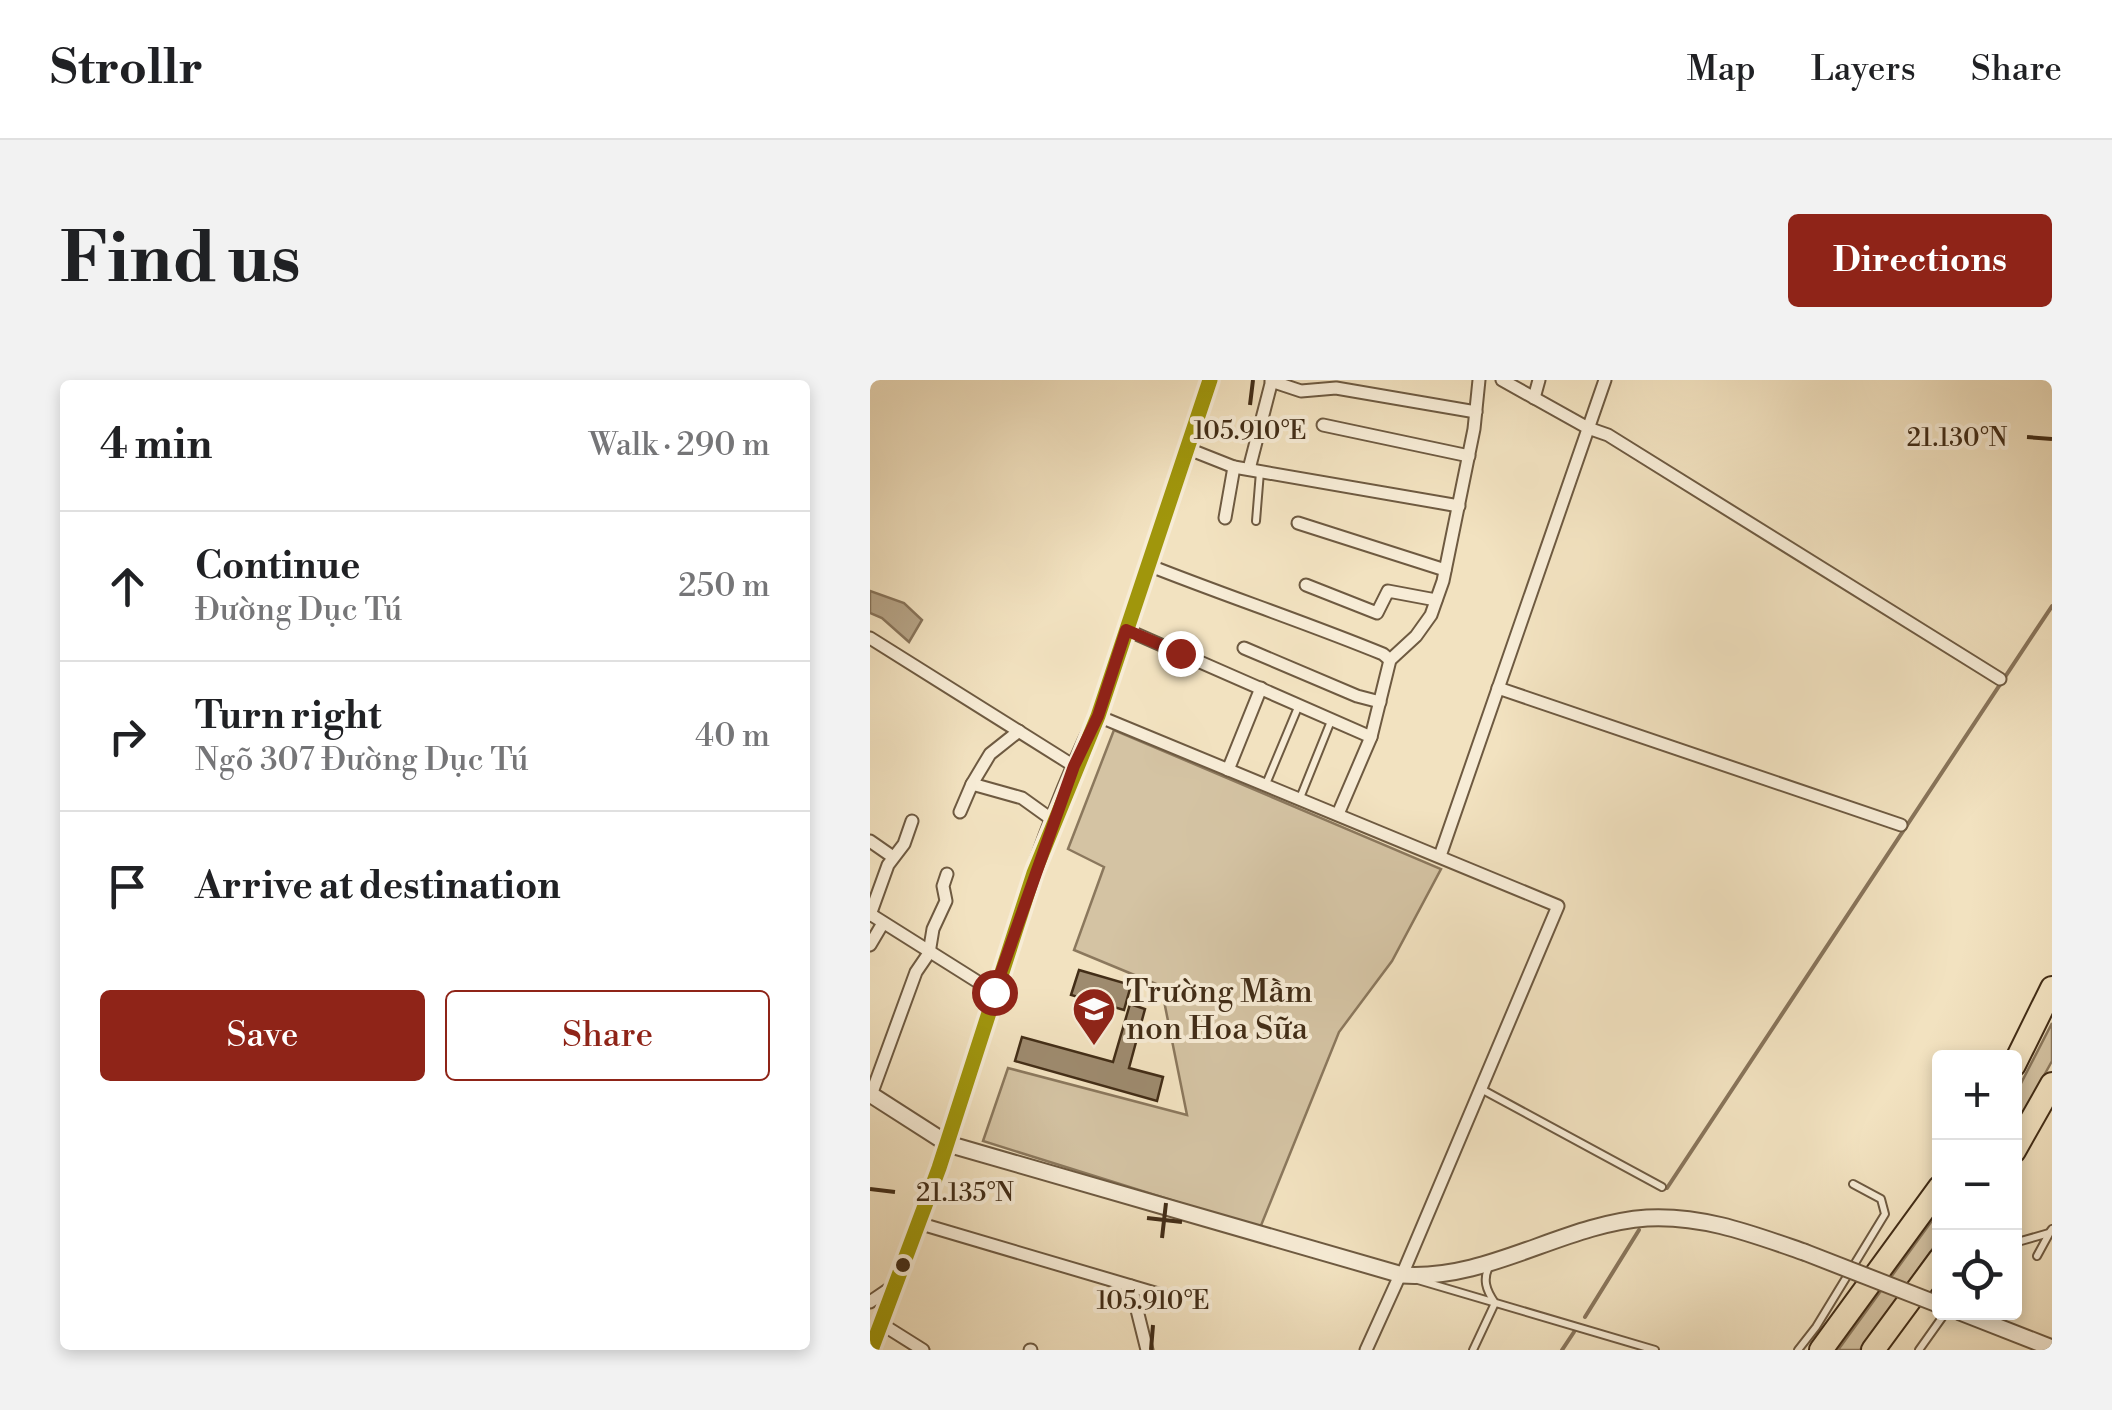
<!DOCTYPE html>
<meta charset="utf-8">
<style>
:root{--surface:#fff;--page:#f2f2f2;--text:#202124;--muted:#757577;--line:#e0e0e0;--accent:#8f2418}
body{margin:0;font-family:"Libre Bodoni",serif;background:var(--page);color:var(--text)}
.controls{position:absolute;right:30px;bottom:30px;display:grid;overflow:hidden;border-radius:10px;box-shadow:0 5px 15px #0003}
.controls button{width:90px;height:90px;display:grid;place-items:center;padding:0;border:0;border-bottom:2px solid var(--line);background:var(--surface);color:var(--text);font:50px sans-serif}
.stop{position:absolute;width:30px;height:30px;margin:-22px;border:8px solid #8f2418;border-radius:50%;background:#fff}
.stop.end{background:#8f2418;border-color:#fff;box-shadow:0 2px 10px #0008}
.list{margin:0;padding:0;list-style:none}
h2{display:flex;justify-content:space-between;align-items:center;height:130px;margin:0;padding:0 40px;font-size:42px}
h2 small{font-size:32px;font-weight:400;color:var(--muted)}
.list li{display:grid;grid-template-columns:65px 1fr auto;gap:30px;align-items:center;box-sizing:border-box;height:150px;padding:0 40px;border-top:2px solid var(--line)}
.list b{display:block;font-size:38px;white-space:nowrap}
.list p{margin:0;font-size:32px;white-space:nowrap;color:var(--muted)}
.list em{font-size:32px;font-style:normal;color:var(--muted)}
.actions{display:flex;gap:20px;padding:30px 40px}
.actions a{flex:1;padding:22px 0;border:2px solid var(--accent);border-radius:10px;text-align:center;font-size:35px;color:var(--accent)}
.actions .main{background:var(--accent);color:#fff}
.icon{flex:none;width:55px;height:55px;fill:none;stroke:currentColor;stroke-width:2;stroke-linecap:round;stroke-linejoin:round}
.map{position:relative;flex:none;width:1182px;height:970px;overflow:hidden;border-radius:10px}
header{display:flex;align-items:center;gap:60px;box-sizing:border-box;height:140px;padding:0 50px;background:var(--surface);border-bottom:2px solid var(--line)}
header strong{font-size:48px}
nav{display:flex;gap:55px;margin-inline-start:auto;font-size:35px}
.intro{display:flex;align-items:center;justify-content:space-between;box-sizing:border-box;height:240px;padding:0 60px}
h1{margin:0;font-size:70px}
.button{padding:25px 45px;border-radius:10px;background:var(--accent);color:#fff;font-size:35px;font-weight:700}
main{display:flex;gap:60px;padding:0 60px}
aside{flex:1;background:var(--surface);border-radius:10px;box-shadow:0 5px 15px #0003}
.map>svg:first-child{display:block}
.green{fill:#d4c3a3;stroke:#8b785d;stroke-width:2.5}
.water{fill:#b6a487;stroke:#88745a;stroke-width:2.5}
.lines{fill:none;stroke-linecap:round;stroke-linejoin:round}
.stream{stroke:#88745a;stroke-width:4}
.building{fill:#9e8b6f;stroke:#422d17;stroke-width:2.5}
.service-casing{stroke:#6e5a41;stroke-width:10}
.minor-casing{stroke:#6e5a41;stroke-width:15}
.tertiary-casing{stroke:#6e5a41;stroke-width:19}
.motorway-casing{stroke:#422d17;stroke-width:26}
.service{stroke:#f7ecd6;stroke-width:6}
.minor{stroke:#f7ecd6;stroke-width:11}
.tertiary{stroke:#f7ecd6;stroke-width:15}
.motorway{stroke:#f2e2c0;stroke-width:22}
.tertiary-bridge-casing{stroke:#6e5a41;stroke-width:19;stroke-linecap:butt}
.tertiary-bridge{stroke:#f7ecd6;stroke-width:15}
.bus-1-casing{stroke:#f7ecd6;stroke-width:22}
.bus-1{stroke:#a0960c;stroke-width:15}
.route{stroke:#8f2418;stroke-width:12}
.ticks{fill:none;stroke:#422d17;stroke-width:4}
.bus-dot{fill:#422d17;stroke:#f7ecd6;stroke-width:4}
.labels{text-anchor:middle;stroke-width:8;stroke-linejoin:round;paint-order:stroke}
.poi-label{font-size:32px;fill:#422d17;stroke:#f7ecd6;text-anchor:start}
.ticks-label{font-size:25px;text-anchor:middle;fill:#422d17;stroke:#f7ecd6;stroke-width:8;stroke-linejoin:round;paint-order:stroke}
</style>
<header>
<strong>Strollr</strong>
<nav><a>Map</a><a>Layers</a><a>Share</a></nav>
</header>
<div class="intro"><h1>Find us</h1><a class="button">Directions</a></div>
<main>
<aside>
<h2>4 min<small>Walk · 290 m</small></h2>
<ul class="list">
<li><svg class="icon" aria-label="ahead" viewBox="0 0 24 24"><path d="M12 20V5M6 11l6-6 6 6"/></svg><div><b>Continue</b><p>Đường Dục Tú</p></div><em>250 m</em></li>
<li><svg class="icon" aria-label="right" viewBox="0 0 24 24"><path d="M7 20v-9h11M14 6l5 5-5 5"/></svg><div><b>Turn right</b><p>Ngõ 307 Đường Dục Tú</p></div><em>40 m</em></li>
<li><svg class="icon" aria-label="arrive" viewBox="0 0 24 24"><path d="M6 21V4h12l-3 4 3 4H6"/></svg><div><b>Arrive at destination</b></div></li>
</ul>
<div class="actions"><a class="main">Save</a><a>Share</a></div>
</aside>
<div class="map">
<svg width="1182" height="970" viewBox="0 0 1182 970">
<rect width="100%" height="100%" fill="#f2e2c0"/>
<filter id="stains"><feTurbulence type="fractalNoise" baseFrequency=".002" numOctaves="4"/><feColorMatrix values="0 0 0 0 .2 0 0 0 0 .09 0 0 0 0 .02 0 0 0 .5 -.17"/></filter>
<radialGradient id="worn" r=".72"><stop offset=".6" stop-color="#630" stop-opacity="0"/><stop offset="1" stop-color="#630" stop-opacity=".3"/></radialGradient>
<g class="green">
<polygon points="244,350 571,489 522,581 469,652 390,848 113,761 138,688 317,735 291,606 204,570 234,487 198,469"/>
<polygon points="1182,643 1182,681 1145,748 1145,715"/>
<polygon points="1069,831 1069,860 990,970 968,970"/>
</g>
<polygon class="water" points="0,211 34,223 52,240 39,262 12,238 0,233"/>
<g class="lines">
<g class="stream">
<polyline points="797,808 1182,226"/>
<polyline points="715,937 769,850"/>
<polyline points="692,970 704,952"/>
</g>
</g>
<g class="building">
<polygon points="209,590 261,605 254,630 201,615"/>
<polygon points="260,624 275,629 259,688 293,697 287,721 145,681 152,657 243,682"/>
</g>
<g class="lines">
<g class="service-casing">
<g id="service">
<polyline points="386,141 390,92"/>
<polyline points="396,404 429,325"/>
<polyline points="430,418 461,341"/>
<polyline points="613,710 792,807"/>
<polyline points="1144,863 1179,853 1182,849"/>
<polyline points="1167,876 1179,854"/>
<polyline points="548,900 785,970"/>
<path d="M603 970 625 923C616 910 612 899 620 885"/>
<polyline points="928,970 946,947 1015,834 1011,819 983,804"/>
<polyline points="1049,970 1076,932"/>
</g>
</g>
<g class="minor-casing">
<g id="minor">
<polyline points="632,0 718,48 738,55 1130,299"/>
<polyline points="401,1 431,11 466,8 606,32"/>
<polyline points="664,18 669,0"/>
<polyline points="453,45 599,76"/>
<polyline points="316,68 364,87 589,126"/>
<polyline points="379,89 402,0"/>
<polyline points="355,138 364,87"/>
<polyline points="428,143 575,190"/>
<path d="M278 185C356 216 435 242 513 274L520 280"/>
<polyline points="436,205 507,233 518,211 566,220"/>
<polyline points="257,250 501,357"/>
<polyline points="0,258 204,386"/>
<polyline points="374,268 487,316 510,322"/>
<polyline points="628,308 1031,445"/>
<polyline points="228,336 688,526 532,895"/>
<polyline points="358,390 391,308"/>
<polyline points="102,404 120,374 149,351"/>
<polyline points="90,432 102,404 152,418 184,441"/>
<polyline points="468,434 501,357 520,280 546,256 561,235 573,201 604,49 609,0"/>
<polyline points="0,461 23,477"/>
<polyline points="570,476 735,0"/>
<polyline points="0,534 124,612"/>
<polyline points="0,535 18,485 34,464 42,441"/>
<polyline points="0,565 13,543"/>
<polyline points="1,715 46,592 59,573 63,549 76,521 73,506 77,494"/>
<polyline points="48,843 295,916"/>
<polyline points="261,906 277,970"/>
<polyline points="0,922 25,905"/>
<polyline points="10,943 53,970"/>
<polyline points="160,970 161,970"/>
<polyline points="496,970 530,895"/>
</g>
</g>
<g class="tertiary-casing">
<g id="tertiary">
<path d="M0 714 78 764 532 895C619 901 692 844 777 838 833 835 882 854 934 872"/>
<polyline points="1090,932 1182,968"/>
<path d="M1 970C27 901 55 832 78 762 126 620 161 471 228 336L340 0"/>
</g>
</g>
<g class="motorway-casing">
<g id="motorway">
<polyline points="1144,685 1182,608"/>
<polyline points="1144,771 1182,704"/>
<polyline points="951,970 1070,807"/>
<polyline points="1003,970 1070,879"/>
</g>
</g>
<use href="#service" class="service"/>
<use href="#minor" class="minor"/>
<use href="#tertiary" class="tertiary"/>
<use href="#motorway" class="motorway"/>
<g class="tertiary-bridge-casing">
<polyline id="tertiary-bridge" points="934,872 1070,925"/>
</g>
<use href="#tertiary-bridge" class="tertiary-bridge"/>
<g class="bus-1-casing">
<polyline id="bus-1" points="1,970 69,788 164,493 228,336 340,0"/>
</g>
<use href="#bus-1" class="bus-1"/>
</g>
<g class="lines">
<polyline class="route" points="124,612 204,386 228,336 256,250 310,273"/>
</g>
<path class="ticks" d="M380 25 383 0M1157 57 1182 59M0 809 25 812M277 838 312 842M292 858 296 823M281 970 283 945"/>
<defs>
<g id="school-pin" transform="scale(2.25)"><path d="M0 17L-7.5 6A9.5 9.5 0 1 1 7.5 6Z" fill="#8f2418" stroke="#f7ecd6"/><path d="M0-5L7-2L0 1L-7-2ZM-4 1L0 2.5L4 1V4Q0 6-4 4Z" fill="#fff"/></g>
</defs>
<g fill-rule="evenodd">
<use href="#school-pin" x="224" y="629"/>
</g>
<circle class="bus-dot" cx="33" cy="885" r="9"/>
<g class="labels">
<g class="poi-label">
<text x="256" y="622">Trường Mầm<tspan x="256" dy="37">non Hoa Sữa</tspan></text>
</g>
</g>
<g class="ticks-label">
<text x="380" y="59">105.910°E</text>
<text x="1087" y="66">21.130°N</text>
<text x="95" y="821">21.135°N</text>
<text x="283" y="929">105.910°E</text>
</g>
<rect width="100%" height="100%" filter="url(#stains)"/>
<rect width="100%" height="100%" fill="url(#worn)"/>
</svg>
<div class="controls">
<button>+</button>
<button>−</button>
<button><svg class="icon" aria-label="locate" viewBox="0 0 24 24"><circle cx="12" cy="12" r="6"/><path d="M12 2v4M12 18v4M2 12h4M18 12h4"/></svg></button>
</div>
<div class="stop" style="left:124px;top:612px"></div>
<div class="stop end" style="left:310px;top:273px"></div>
</div>
</main>
